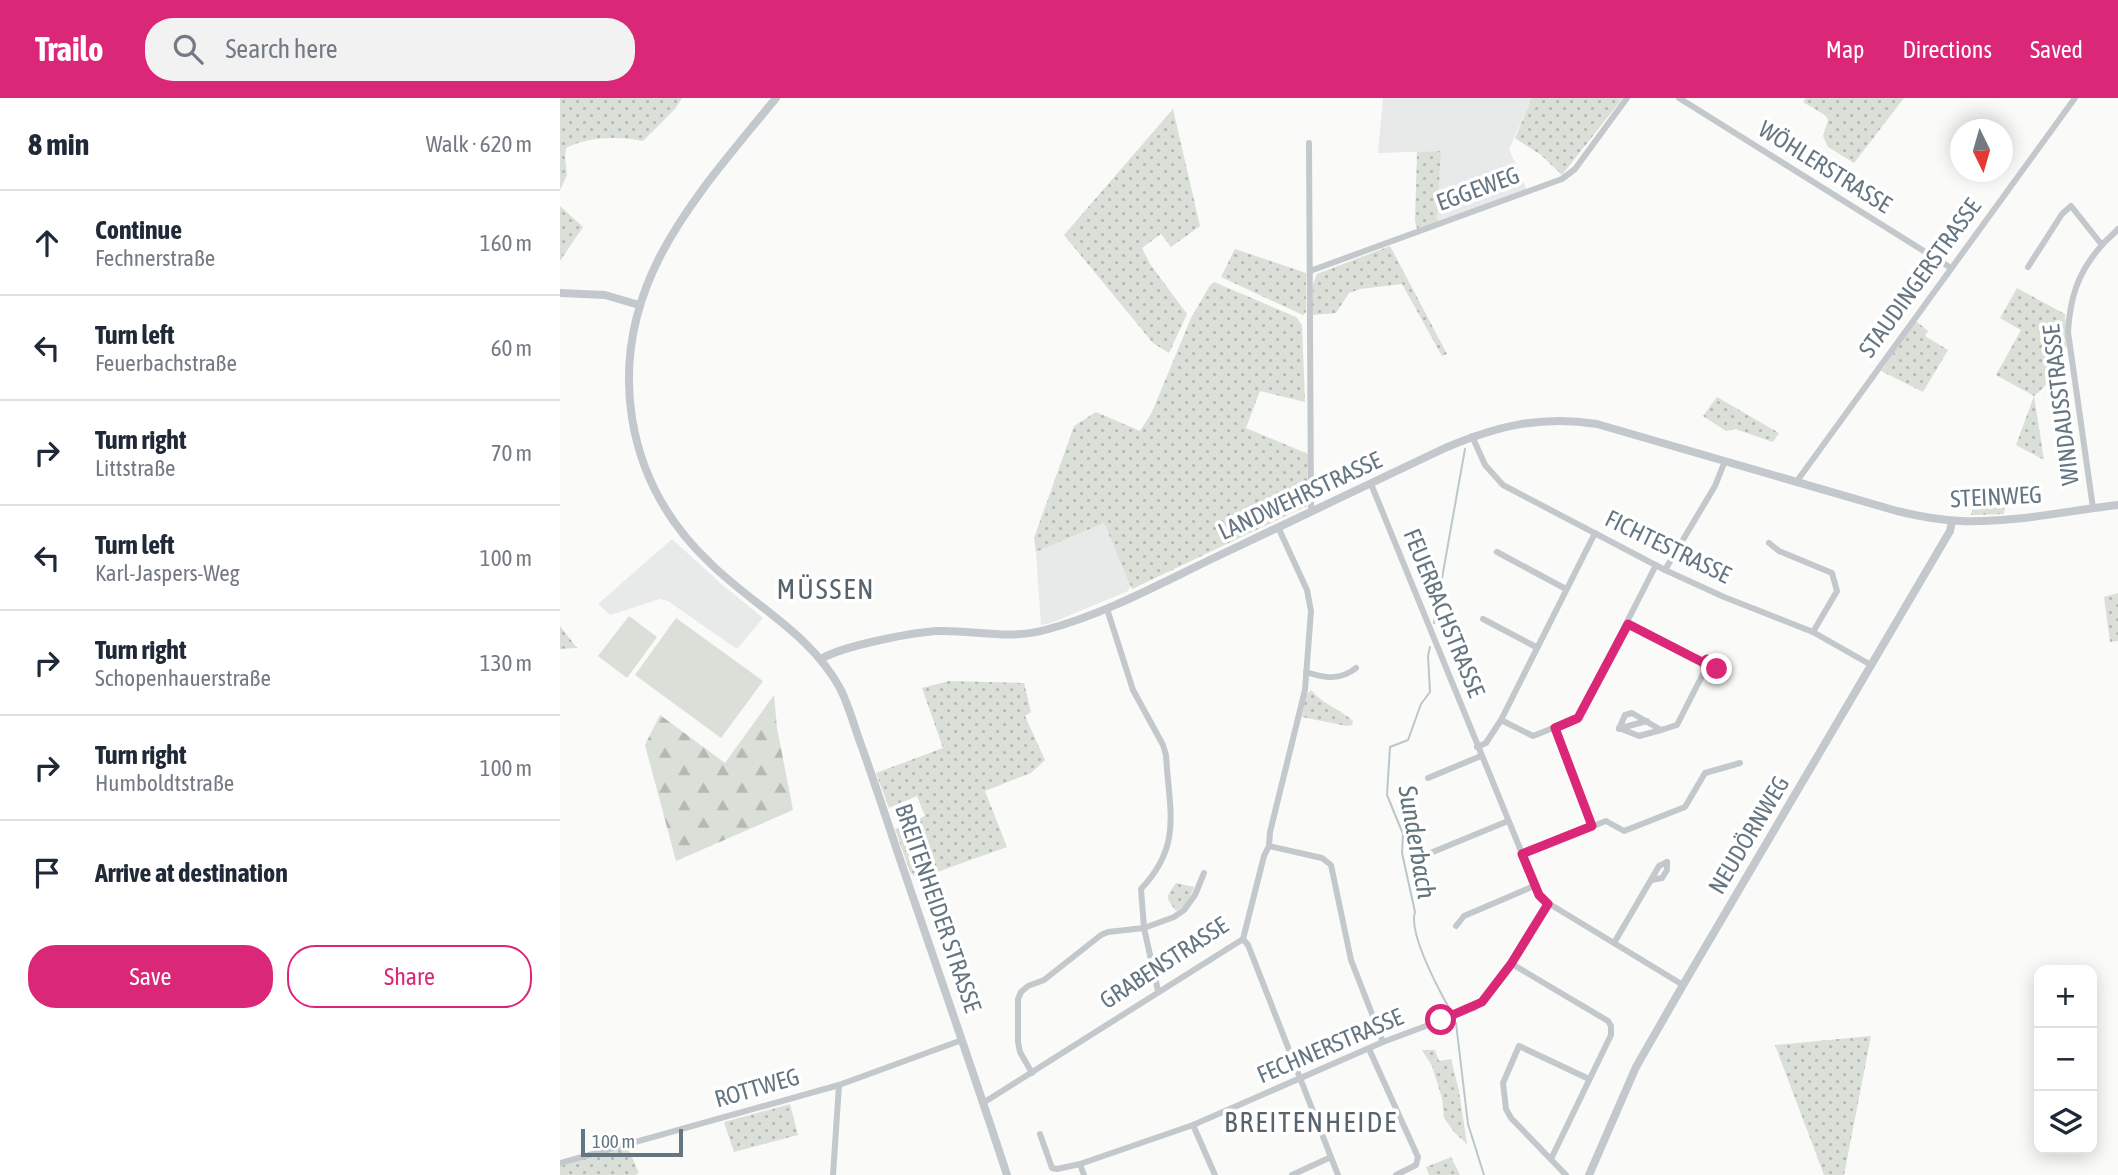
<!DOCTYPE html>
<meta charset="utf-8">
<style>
:root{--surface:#fff;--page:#f2f2f3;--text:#1f2937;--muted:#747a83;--line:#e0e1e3;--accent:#db2777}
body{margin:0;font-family:"Asap Condensed",sans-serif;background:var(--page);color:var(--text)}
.controls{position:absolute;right:21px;bottom:21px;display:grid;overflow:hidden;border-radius:14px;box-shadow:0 4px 18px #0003}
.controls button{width:63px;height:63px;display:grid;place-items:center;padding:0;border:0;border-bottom:2px solid var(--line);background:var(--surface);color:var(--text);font:35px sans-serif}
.compass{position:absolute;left:1390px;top:21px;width:63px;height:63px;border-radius:50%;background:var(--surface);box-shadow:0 4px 18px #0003;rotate:175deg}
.scale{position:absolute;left:21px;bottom:18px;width:102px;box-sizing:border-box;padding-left:7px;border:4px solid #657683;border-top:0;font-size:19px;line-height:24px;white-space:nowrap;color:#657683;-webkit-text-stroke:5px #fff;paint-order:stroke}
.stop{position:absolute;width:21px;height:21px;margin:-16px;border:5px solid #db2777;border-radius:50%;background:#fff}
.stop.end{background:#db2777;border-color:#fff;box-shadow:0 2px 7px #0008}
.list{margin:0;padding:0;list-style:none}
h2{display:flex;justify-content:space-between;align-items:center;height:91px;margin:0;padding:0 28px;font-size:30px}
h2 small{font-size:23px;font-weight:400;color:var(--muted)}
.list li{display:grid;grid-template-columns:46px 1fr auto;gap:21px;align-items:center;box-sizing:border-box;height:105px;padding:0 28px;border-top:2px solid var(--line)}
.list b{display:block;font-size:26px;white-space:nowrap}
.list p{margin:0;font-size:23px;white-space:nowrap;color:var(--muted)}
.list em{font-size:23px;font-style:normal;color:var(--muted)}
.actions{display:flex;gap:14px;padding:21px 28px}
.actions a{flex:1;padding:16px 0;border:2px solid var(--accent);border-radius:28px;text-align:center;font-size:24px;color:var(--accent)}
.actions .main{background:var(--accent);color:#fff}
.icon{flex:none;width:38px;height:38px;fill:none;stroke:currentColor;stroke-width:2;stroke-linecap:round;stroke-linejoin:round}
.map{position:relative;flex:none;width:1558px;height:1077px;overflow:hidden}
header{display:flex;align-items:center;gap:42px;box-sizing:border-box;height:98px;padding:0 35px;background:var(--accent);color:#fff}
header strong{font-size:33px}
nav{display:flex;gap:38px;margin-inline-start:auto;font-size:24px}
.search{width:490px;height:63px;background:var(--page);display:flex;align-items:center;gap:18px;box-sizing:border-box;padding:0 24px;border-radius:28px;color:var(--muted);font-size:26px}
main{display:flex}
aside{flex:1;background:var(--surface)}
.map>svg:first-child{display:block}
.built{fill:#e8e9e9}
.green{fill:url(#green-dots)}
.forest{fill:url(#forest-firs)}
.pitch{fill:#dadfd7}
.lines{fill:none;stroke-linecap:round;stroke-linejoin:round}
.stream{stroke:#bbc7cb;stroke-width:2}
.minor{stroke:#c3c8cc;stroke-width:6}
.tertiary{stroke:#c3c8cc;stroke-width:8}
.route{stroke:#db2777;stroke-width:9}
.labels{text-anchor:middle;stroke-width:7;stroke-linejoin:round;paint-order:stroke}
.street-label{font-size:24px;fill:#657683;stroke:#fff}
.water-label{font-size:26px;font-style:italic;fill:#60757c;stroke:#fff}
.quarter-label{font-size:28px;letter-spacing:2px;fill:#57646e;stroke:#fff}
</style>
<header>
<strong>Trailo</strong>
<div class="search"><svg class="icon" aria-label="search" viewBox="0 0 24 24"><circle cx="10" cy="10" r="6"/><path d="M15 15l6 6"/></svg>Search here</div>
<nav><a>Map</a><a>Directions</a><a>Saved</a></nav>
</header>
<main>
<aside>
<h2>8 min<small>Walk · 620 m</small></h2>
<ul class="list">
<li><svg class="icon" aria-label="ahead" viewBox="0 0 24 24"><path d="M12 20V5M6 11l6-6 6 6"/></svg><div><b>Continue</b><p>Fechnerstraße</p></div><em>160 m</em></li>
<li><svg class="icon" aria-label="left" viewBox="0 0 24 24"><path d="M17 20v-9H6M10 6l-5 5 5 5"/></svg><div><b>Turn left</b><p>Feuerbachstraße</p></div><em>60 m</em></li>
<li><svg class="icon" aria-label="right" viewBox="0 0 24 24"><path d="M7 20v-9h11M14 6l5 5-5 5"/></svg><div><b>Turn right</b><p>Littstraße</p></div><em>70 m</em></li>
<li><svg class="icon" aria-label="left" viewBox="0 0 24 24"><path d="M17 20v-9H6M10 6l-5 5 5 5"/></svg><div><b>Turn left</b><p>Karl-Jaspers-Weg</p></div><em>100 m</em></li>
<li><svg class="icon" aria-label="right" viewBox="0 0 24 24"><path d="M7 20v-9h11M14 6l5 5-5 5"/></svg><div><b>Turn right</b><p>Schopenhauerstraße</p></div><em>130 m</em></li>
<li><svg class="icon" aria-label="right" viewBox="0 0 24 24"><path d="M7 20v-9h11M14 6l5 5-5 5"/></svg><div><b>Turn right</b><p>Humboldtstraße</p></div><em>100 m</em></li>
<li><svg class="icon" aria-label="arrive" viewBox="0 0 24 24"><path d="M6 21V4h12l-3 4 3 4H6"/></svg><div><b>Arrive at destination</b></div></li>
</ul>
<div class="actions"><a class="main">Save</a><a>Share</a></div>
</aside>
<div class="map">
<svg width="1558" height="1077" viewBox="0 0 1558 1077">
<defs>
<pattern id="green-dots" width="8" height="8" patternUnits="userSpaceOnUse" patternTransform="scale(1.75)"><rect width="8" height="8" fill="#dadfd7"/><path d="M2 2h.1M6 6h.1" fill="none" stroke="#b4b9b4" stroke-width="1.8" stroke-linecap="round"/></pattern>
<pattern id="forest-firs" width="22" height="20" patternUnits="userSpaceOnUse" patternTransform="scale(1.75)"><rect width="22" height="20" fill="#dadfd7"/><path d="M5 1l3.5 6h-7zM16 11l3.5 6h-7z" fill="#b4b9b4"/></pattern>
</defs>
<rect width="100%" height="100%" fill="#fafaf8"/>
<g class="built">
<polygon points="823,0 972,0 949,51 967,92 877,124 881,53 818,55"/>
<polygon points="544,425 571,487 568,493 491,525 481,527 476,454"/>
<polygon points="112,441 159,484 203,520 177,551 108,503 100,501 50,517 38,506"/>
</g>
<g class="green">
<path d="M0 0H122L115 11 83 43C59 38 27 39 6 50L5 60 7 77 0 92Z"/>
<polygon points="972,0 1061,0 1062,1 1002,77 981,57 955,40"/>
<polygon points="1246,0 1344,0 1294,65 1268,49 1263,38 1268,22 1265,17 1243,4"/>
<polygon points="613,11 640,128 611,149 601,136 582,150 590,166 627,216 609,255 593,245 504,137"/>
<polygon points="881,53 877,124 857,131 855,123 857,54"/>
<polygon points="0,108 23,129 0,163"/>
<polygon points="830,148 887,256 882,258 842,186 800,191 789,195 776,215 752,217 753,186 757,176"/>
<polygon points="675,151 746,175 746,214 743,217 661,179"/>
<polygon points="654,184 736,219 742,227 745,304 700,293 686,330 748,356 747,408 572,491 544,425 476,454 474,440 514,328 536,314 580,333 592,314 631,220 650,187"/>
<path d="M1457 190 1505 216C1505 226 1509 242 1506 250 1501 267 1488 288 1474 298L1484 362 1456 347 1474 298 1436 277 1461 232 1440 220Z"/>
<polygon points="1356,223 1368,233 1365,238 1388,252 1363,294 1321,273"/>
<polygon points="1157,299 1219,335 1213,344 1175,331 1166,333 1143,318"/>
<polygon points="1418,389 1446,402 1444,416 1411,417"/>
<polygon points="1558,495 1558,543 1550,544 1544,499"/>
<polygon points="0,528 17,550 0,551"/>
<polygon points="389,583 464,585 471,614 465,618 485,662 471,675 425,693 447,749 363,779 355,779 350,774 335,731 365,718 357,698 329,710 316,675 383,650 362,590"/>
<path d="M751 592C762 606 780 611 793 623L792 627 787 628 742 619 746 597Z"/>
<path d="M616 785 634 789C630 800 626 808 616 813 606 799 605 800 616 785Z"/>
<polygon points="1311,938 1284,1077 1264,1077 1215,947"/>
<polygon points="862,952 875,952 879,963 891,961 899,993 907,1046 895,1035 884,1020 882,1000 872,968"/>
<polygon points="230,1006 238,1037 174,1054 164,1024"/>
<polygon points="67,1048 79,1075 75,1077 0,1077 0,1068"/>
<polygon points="891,1059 900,1077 869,1077 866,1069"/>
</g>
<polygon class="forest" points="214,597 217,630 233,712 116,763 85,647 100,617 165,665"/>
<g class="pitch">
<polygon points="69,518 97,539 67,580 38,558"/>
<polygon points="116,520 203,583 161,640 75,577"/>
</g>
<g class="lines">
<g class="stream">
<polyline points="874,525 905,351"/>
<path d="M870 549 868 558 870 594 861 606 848 642 830 649 827 697 843 736 842 755 855 814C848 835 879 892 890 912"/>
<polyline points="896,925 908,1026 924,1077"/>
</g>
<g class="minor">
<polyline points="1119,0 1391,170"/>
<polyline points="749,45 751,412"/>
<polyline points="1468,169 1502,116 1511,108 1542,147"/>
<polyline points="750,173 1002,81 1015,71 1067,0"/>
<polyline points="912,338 925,367 943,387 1105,472 1164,499 1253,534 1311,567"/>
<polyline points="1237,383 1515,0"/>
<polyline points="811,386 979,797 988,805 1123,887"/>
<path d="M1533 410 1508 234C1510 199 1518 174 1542 147 1547 141 1553 137 1558 131"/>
<polyline points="1209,445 1219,453 1272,475 1277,493 1253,534"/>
<polyline points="937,454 1006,491"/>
<polyline points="1105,472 1155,388 1165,363"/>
<path d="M547 511 573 592 603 647 606 657C609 712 623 747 581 791L584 830 598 893"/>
<polyline points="923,521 976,549"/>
<polyline points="1068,526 1142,564 1144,574 1157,571 1167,575"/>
<polyline points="1142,564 1147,561 1155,565 1157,571"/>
<path d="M746 574C764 580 780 583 796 570"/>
<polyline points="941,622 973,638 1018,620 1096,467"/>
<polyline points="995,630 1032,728"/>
<polyline points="1059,630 1079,638 1101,632"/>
<polyline points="1061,630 1087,623"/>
<polyline points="1059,631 1065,617 1072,615 1101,632 1117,627 1144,574"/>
<polyline points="917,649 926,645 941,622 1035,435"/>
<polyline points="868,680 921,658"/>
<polyline points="709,748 762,760 771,767 791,862 823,944"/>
<polyline points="868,756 948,723"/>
<polyline points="962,756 1046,723 1064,733 1125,709 1145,675 1180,665"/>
<polyline points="1091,782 1102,780 1107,772 1107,764"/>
<polyline points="896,828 904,818 974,788"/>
<polyline points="683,841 704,758 709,748 710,734 745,592 751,513 747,492 718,429"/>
<polyline points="683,841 688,847 778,1077"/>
<polyline points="1054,845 1099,768 1107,764"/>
<polyline points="952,866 1048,923 1051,928 1051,937 991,1061"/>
<polyline points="809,951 858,1059 856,1067 836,1077"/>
<polyline points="472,975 460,954 458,944 458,901 461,894 468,888 484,882 541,837 548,834 584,830 614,819 624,812 635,797 644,775"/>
<polyline points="423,1005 683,841"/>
<polyline points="633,1027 655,1077"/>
<path d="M480 1036 492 1070 497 1071 520 1066 633 1027 823 944 914 910C940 893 971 834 988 805"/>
<polyline points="0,1065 279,987 402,942"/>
<polyline points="520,1066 524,1077"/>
<polyline points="273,1077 279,987"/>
<polyline points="732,1077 771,1059"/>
<polyline points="1006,1077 951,1020 946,1011 943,985 959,948 1029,981"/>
</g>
<g class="tertiary">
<path d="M216 0C138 96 51 186 72 320 81 376 108 425 149 464 193 508 251 535 281 592 289 609 294 627 300 644 315 685 328 726 342 767 377 870 413 973 447 1077"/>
<polyline points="0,195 45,197 79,207"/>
<path d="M261 561C282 548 353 534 379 533 414 532 450 542 485 532 546 516 603 484 660 457 735 421 810 386 885 350 937 328 981 317 1037 326L1337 413C1358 418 1379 422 1401 423 1453 425 1506 413 1558 407"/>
<polyline points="1029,1077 1076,969 1123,887 1390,433 1392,423"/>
</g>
</g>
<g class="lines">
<polyline class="route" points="881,922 922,904 951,866 988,806 979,797 962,756 1032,728 995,630 1018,620 1068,526 1142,564 1147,561 1155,565 1157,571"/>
</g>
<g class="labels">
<g class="street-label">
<text transform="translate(1265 69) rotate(32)" y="8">WÖHLERSTRASSE</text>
<text transform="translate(918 91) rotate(-20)" y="8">EGGEWEG</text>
<text transform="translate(1360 180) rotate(-54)" y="8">STAUDINGERSTRASSE</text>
<text transform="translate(1501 307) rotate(-97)" y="8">WINDAUSSTRASSE</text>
<text transform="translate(740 398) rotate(-25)" y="8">LANDWEHRSTRASSE</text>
<text transform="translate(1436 399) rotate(-3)" y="8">STEINWEG</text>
<text transform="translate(1108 449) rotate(26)" y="8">FICHTESTRASSE</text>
<text transform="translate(884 515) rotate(68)" y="8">FEUERBACHSTRASSE</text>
<text transform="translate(1189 737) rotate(-59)" y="8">NEUDÖRNWEG</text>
<text transform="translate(378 810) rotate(71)" y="8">BREITENHEIDER STRASSE</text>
<text transform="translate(604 865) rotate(-33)" y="8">GRABENSTRASSE</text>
<text transform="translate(770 948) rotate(-23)" y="8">FECHNERSTRASSE</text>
<text transform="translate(197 990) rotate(-16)" y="8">ROTTWEG</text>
</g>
<g class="water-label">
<text transform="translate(857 744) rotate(80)" y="9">Sunderbach</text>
</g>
<g class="quarter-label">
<text x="266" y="501">MÜSSEN</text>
<text x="751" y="1034">BREITENHEIDE</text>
</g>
</g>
</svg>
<div class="controls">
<button>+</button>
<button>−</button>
<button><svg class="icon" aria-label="layers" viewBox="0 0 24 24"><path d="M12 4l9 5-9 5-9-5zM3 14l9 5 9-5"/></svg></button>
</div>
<svg class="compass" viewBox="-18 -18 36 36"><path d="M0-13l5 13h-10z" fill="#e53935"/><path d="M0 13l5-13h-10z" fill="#747a83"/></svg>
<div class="scale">100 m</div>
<div class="stop" style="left:881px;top:922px"></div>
<div class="stop end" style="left:1157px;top:571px"></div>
</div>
</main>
